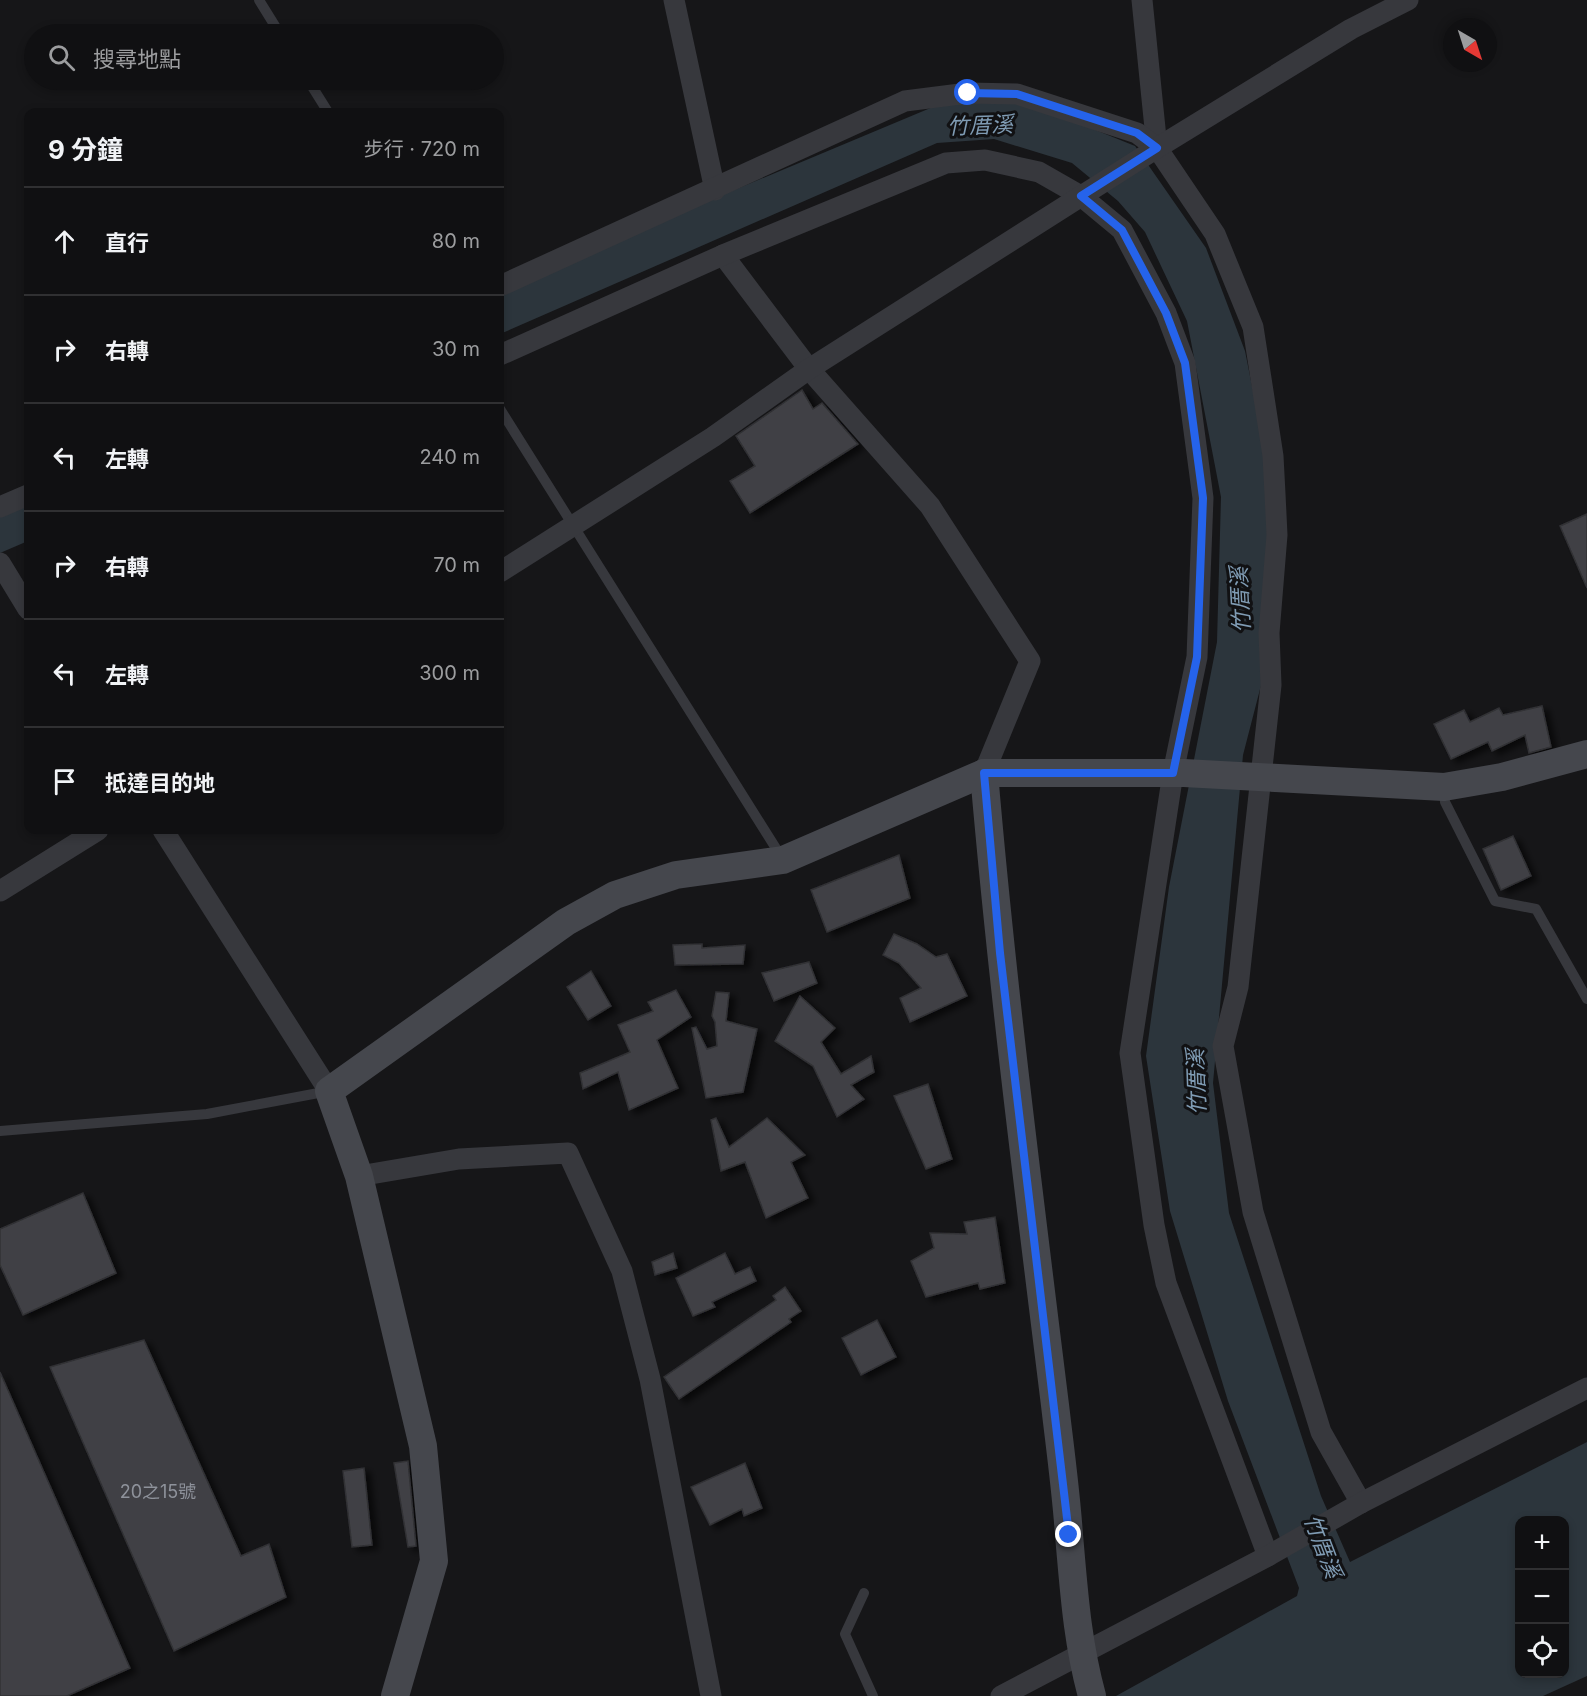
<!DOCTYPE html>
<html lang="zh-TW">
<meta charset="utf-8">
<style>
:root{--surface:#101012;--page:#19191b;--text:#f1f3f6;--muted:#9c9d9f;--line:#303032}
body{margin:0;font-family:Inter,"Noto Sans TC",sans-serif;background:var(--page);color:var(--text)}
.controls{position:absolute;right:18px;bottom:18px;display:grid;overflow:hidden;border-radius:12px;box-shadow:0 3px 9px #0003}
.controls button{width:54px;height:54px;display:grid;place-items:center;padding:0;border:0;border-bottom:2px solid var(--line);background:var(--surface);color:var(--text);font:30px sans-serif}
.compass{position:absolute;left:1443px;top:18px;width:54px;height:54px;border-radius:50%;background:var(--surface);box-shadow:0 3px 9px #0003;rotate:141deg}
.stop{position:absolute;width:18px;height:18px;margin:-14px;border:4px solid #2563eb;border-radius:50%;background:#fff}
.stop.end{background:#2563eb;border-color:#fff;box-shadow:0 2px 6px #0008}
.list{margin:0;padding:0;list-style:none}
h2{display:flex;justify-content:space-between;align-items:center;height:78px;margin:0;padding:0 24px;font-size:26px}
h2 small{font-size:20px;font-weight:400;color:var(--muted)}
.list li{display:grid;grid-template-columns:39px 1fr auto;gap:18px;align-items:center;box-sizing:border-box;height:108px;padding:0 24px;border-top:2px solid var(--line)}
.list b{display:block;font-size:22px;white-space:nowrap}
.list em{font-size:20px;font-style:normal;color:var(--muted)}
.icon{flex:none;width:33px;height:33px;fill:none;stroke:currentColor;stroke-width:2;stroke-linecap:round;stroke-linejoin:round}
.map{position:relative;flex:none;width:1587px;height:1696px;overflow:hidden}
.search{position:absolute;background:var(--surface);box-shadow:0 3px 9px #0003;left:24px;top:24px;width:480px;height:66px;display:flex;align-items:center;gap:15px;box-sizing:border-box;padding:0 21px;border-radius:33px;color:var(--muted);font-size:22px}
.panel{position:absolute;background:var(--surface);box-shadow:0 3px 9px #0003;left:24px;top:108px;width:480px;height:726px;border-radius:12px}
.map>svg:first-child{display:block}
.water{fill:#2c353c;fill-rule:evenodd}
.building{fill:#404145;stroke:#303034;stroke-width:1.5;filter:url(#shadow)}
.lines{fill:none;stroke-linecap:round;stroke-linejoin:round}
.lane{stroke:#37383d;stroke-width:10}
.street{stroke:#37383d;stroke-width:21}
.secondary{stroke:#45474d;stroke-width:28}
.route{stroke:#2563eb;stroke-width:8}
.labels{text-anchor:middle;stroke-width:6;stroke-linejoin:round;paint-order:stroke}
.number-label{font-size:18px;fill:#8e929b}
.water-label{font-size:22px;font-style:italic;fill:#7f9bb3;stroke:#111113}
</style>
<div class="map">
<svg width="1587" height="1696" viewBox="0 0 1587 1696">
<defs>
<filter id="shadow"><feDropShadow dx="6" dy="4" stdDeviation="3" flood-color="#0009"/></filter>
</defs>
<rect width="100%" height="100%" fill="#161618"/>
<g class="water">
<path d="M1019 99 1135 146 1206 248 1245 351 1270 476 1266 666 1243 755 1213 1083 1229 1213 1321 1496 1350 1562 1587 1442V1676L1543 1696H1116L1297 1596 1299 1588 1228 1401 1170 1211 1146 1056 1169 887 1217 642 1221 497 1187 321 1145 232 1118 201 1072 163 994 139 937 143 500 334V288L940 104ZM1520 1520H1564V1674H1520Z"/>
<polygon points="28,496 28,541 0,553 0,509"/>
</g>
<g class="building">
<polygon points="802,390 813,409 822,403 858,444 750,513 730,481 755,466 736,436"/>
<polygon points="1587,514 1587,588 1560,526"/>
<polygon points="1542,706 1551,747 1529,753 1525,735 1492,751 1488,742 1451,759 1434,724 1464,710 1470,722 1499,708 1503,715"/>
<polygon points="1513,836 1531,876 1501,890 1483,849"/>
<polygon points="899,855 910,898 827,932 811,890"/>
<polygon points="894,934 917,944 936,957 947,954 967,996 910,1022 900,998 921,988 899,963 883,955"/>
<polygon points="702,944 702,948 745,945 743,964 675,965 673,945"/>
<polygon points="809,962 817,983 774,1001 762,973"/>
<polygon points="591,971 611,1006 588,1020 567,987"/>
<polygon points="676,990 691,1017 657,1040 678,1088 629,1110 618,1072 583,1089 580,1073 630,1052 618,1025 653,1011 648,1002"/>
<polygon points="716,992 729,993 726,1021 757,1029 743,1092 706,1098 692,1028 696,1027 707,1049 717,1046 715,1022 712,1016"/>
<polygon points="800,996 835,1028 821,1042 841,1074 871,1056 874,1072 851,1085 864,1099 837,1117 813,1066 775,1041"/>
<polygon points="928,1084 952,1159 926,1169 894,1096"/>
<polygon points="716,1118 729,1147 767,1118 805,1155 791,1162 808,1198 766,1218 745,1162 721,1171 711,1120"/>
<polygon points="83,1193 116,1273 23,1315 0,1265 0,1229"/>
<polygon points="995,1217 1005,1283 980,1289 978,1283 926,1297 911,1261 934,1248 930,1233 967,1234 964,1222"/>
<polygon points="673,1253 677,1268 655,1275 652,1262"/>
<polygon points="725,1253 735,1274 750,1267 756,1281 712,1302 715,1307 693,1316 676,1278"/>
<polygon points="785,1287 801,1311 789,1319 791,1322 679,1399 664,1377 776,1300 773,1296"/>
<polygon points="877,1320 896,1357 861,1375 842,1338"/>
<polygon points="144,1340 241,1556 269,1544 286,1597 174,1651 50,1367"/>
<polygon points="0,1372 130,1668 67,1696 0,1696"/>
<polygon points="408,1461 416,1546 408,1547 394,1463"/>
<polygon points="745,1463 762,1508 744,1516 742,1509 710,1525 691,1487"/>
<polygon points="364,1468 372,1545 352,1547 343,1471"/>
</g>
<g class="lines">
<g class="lane">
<polyline points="259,0 280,34"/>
<polyline points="308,80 328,112"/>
<polyline points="500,409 782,858"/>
<polyline points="1444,788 1445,802 1495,901 1536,909 1587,999"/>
<polyline points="0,1131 207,1114 329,1091"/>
<polyline points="864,1593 845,1634 873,1696"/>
</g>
<g class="street">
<polyline points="674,0 715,190"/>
<polyline points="1142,0 1157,148"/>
<polyline points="723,255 809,369 930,506 1030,661 984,773"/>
<polyline points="500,286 905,101 968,93 1017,94 1137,133 1157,148 1215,234 1253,327 1273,456 1275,494 1277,535 1269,633 1271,685 1238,987 1223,1046 1253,1212 1321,1432 1361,1503"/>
<polyline points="500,355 723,255 946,163 985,160 1039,172 1081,196 1122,230 1166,313 1185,363 1203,498 1197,657 1173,773 1130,1053 1154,1225 1166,1283 1268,1556"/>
<polyline points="0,507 28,495"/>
<polyline points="0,563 28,609"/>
<polyline points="500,572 713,437 809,369 1157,148 1351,29 1408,0"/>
<polyline points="163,830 329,1091"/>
<polyline points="0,891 98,830"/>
<polyline points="359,1176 459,1159 568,1153 622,1271 650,1379 711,1696"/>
<polyline points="1001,1696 1268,1556 1361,1503 1587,1388"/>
</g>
<g class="secondary">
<path d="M984 773C1002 984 1029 1194 1055 1405 1060 1448 1066 1491 1069 1535 1074 1591 1077 1641 1092 1696"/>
<polyline points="395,1696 434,1561 423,1446 359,1176 329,1091 566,922 615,895 676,875 783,860 984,773 1184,773 1444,787 1502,777 1587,754"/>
</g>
</g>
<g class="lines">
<polyline class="route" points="968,93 1017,94 1137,133 1157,148 1081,196 1122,230 1166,313 1185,363 1203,498 1197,657 1173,773 984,773 1000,953 1069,1535"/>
</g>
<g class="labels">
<g class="number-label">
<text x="158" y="1498">20之15號</text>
</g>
<g class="water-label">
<text transform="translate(980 125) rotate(-2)" y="8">竹厝溪</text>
<text transform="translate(1240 600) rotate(-93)" y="8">竹厝溪</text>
<text transform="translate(1196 1082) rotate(-92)" y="8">竹厝溪</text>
<text transform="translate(1323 1546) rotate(69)" y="8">竹厝溪</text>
</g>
</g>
</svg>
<div class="controls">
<button>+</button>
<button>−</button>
<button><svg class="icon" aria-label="locate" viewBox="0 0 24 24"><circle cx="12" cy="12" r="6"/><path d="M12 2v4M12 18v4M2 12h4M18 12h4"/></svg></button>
</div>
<svg class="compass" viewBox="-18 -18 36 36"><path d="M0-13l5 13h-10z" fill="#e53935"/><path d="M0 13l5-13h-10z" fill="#9c9d9f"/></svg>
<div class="stop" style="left:968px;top:93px"></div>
<div class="stop end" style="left:1069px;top:1535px"></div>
<div class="search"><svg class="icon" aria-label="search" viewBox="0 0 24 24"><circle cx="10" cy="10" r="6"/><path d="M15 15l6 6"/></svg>搜尋地點</div>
<section class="panel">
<h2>9 分鐘<small>步行 · 720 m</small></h2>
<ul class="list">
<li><svg class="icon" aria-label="ahead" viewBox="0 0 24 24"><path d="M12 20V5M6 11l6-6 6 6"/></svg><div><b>直行</b></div><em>80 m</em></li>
<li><svg class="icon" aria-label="right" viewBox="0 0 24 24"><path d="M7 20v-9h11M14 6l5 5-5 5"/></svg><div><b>右轉</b></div><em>30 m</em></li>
<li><svg class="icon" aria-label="left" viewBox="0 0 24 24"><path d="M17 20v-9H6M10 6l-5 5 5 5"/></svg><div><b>左轉</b></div><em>240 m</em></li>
<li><svg class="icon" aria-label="right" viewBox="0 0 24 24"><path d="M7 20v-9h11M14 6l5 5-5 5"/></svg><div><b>右轉</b></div><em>70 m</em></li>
<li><svg class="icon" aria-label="left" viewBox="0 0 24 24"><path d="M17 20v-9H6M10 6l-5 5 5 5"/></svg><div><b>左轉</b></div><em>300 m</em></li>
<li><svg class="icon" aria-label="arrive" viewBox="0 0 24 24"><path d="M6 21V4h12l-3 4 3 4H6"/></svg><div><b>抵達目的地</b></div></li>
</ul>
</section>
</div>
